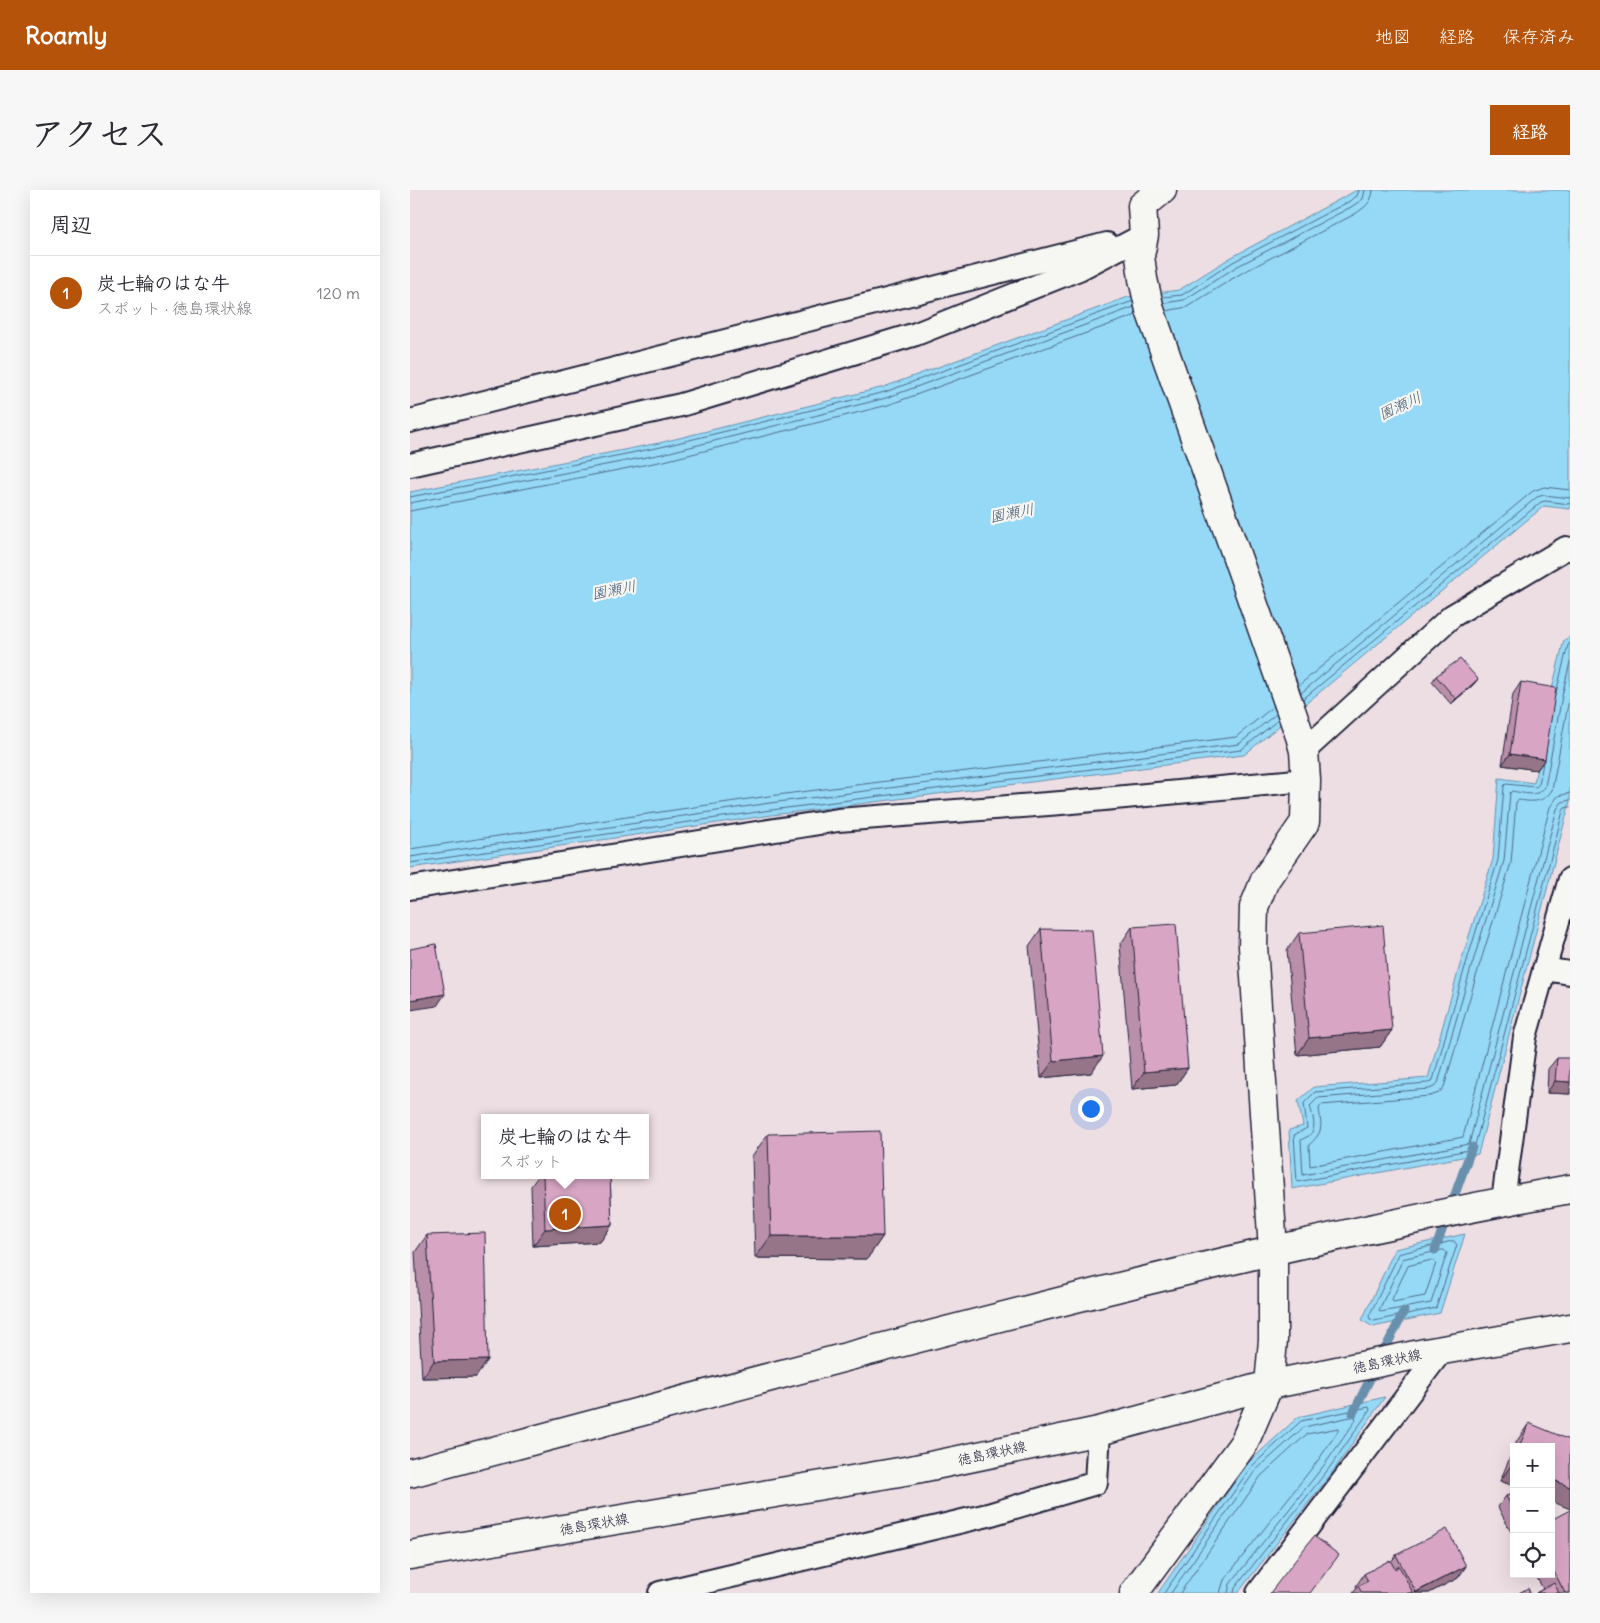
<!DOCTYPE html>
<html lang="ja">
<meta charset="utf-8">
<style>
:root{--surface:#fff;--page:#f7f7f7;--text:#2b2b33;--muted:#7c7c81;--line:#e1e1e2;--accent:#b45309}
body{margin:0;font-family:Delius,"Klee One",sans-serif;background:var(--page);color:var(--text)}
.controls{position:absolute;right:15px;bottom:15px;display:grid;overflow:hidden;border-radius:0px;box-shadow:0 5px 20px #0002}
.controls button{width:45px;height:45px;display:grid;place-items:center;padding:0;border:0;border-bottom:1px solid var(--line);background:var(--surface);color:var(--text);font:25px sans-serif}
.you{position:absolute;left:680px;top:918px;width:18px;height:18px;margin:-12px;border:4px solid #fff;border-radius:50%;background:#1a73e8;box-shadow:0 0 0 8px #1a73e833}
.badge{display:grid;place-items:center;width:32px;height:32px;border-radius:50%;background:var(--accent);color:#fff;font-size:16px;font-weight:700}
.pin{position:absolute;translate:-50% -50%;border:2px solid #fff;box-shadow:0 1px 5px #0006}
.popup{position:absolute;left:71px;top:924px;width:168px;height:65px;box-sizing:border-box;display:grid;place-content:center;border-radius:0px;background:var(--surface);filter:drop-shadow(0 1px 4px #0005);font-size:16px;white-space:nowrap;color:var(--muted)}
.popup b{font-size:19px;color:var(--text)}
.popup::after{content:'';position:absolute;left:50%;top:100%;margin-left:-10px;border:10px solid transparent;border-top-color:var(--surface)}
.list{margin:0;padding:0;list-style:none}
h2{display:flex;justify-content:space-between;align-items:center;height:65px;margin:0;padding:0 20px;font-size:21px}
h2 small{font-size:16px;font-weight:400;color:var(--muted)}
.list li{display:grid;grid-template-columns:32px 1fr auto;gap:15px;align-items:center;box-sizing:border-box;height:75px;padding:0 20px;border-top:1px solid var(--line)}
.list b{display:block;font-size:19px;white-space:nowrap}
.list p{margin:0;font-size:16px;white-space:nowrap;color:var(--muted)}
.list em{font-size:16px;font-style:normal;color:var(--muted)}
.icon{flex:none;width:28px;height:28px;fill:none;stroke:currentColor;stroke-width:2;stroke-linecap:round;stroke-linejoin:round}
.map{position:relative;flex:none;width:1160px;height:1403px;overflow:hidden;border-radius:0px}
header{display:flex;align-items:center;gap:30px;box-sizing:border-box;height:70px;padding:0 25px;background:var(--accent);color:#fff}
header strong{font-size:24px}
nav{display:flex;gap:28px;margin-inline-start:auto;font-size:18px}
.intro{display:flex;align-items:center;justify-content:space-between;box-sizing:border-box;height:120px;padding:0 30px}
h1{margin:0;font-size:35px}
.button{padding:12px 22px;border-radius:0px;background:var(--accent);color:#fff;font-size:18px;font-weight:700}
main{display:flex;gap:30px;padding:0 30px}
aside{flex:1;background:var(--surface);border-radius:0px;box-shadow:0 5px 20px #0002}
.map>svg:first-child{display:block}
.water{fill:#95d9f7;stroke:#6790ac}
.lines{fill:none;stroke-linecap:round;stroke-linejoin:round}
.shore{stroke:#506b86;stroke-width:1}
.stream{stroke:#6790ac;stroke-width:9}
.minor-casing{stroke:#22223b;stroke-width:26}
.tertiary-casing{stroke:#22223b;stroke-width:31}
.primary-casing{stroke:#22223b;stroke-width:31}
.minor{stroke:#f6f6f2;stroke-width:22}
.tertiary{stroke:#f6f6f2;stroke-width:28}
.primary{stroke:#f6f6f2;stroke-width:28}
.wall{fill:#ba8fa9;stroke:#22223b}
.shaded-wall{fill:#977489;stroke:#22223b}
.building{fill:#d8a6c4;stroke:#22223b}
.labels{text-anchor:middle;stroke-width:4.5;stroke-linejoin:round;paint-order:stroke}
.street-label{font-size:14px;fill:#22223b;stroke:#f6f6f2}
.water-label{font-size:15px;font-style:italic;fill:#445973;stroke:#f6f6f2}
</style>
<header>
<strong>Roamly</strong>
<nav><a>地図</a><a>経路</a><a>保存済み</a></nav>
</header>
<div class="intro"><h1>アクセス</h1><a class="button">経路</a></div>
<main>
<aside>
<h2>周辺<small></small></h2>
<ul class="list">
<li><span class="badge">1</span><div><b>炭七輪のはな牛</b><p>スポット · 徳島環状線</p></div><em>120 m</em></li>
</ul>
</aside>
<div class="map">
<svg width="1160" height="1403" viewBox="0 0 1160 1403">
<rect width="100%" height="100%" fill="#eddee4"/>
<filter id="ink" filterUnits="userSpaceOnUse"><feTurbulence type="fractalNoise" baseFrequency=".02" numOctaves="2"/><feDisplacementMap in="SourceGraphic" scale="10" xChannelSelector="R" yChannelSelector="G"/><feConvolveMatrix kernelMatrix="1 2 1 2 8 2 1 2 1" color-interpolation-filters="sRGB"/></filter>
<g filter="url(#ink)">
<g class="water">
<polygon points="947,0 1160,0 1160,319 1134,316 834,565 362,625 0,678 0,302 249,253 474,197 718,107 769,100 820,68"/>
<polygon points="1160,447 1160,611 1068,964 882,999 879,940 893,936 888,911 904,897 1018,888 1050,775 1083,669 1089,588 1124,593 1141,503 1154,450"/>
<polygon points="1055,1044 1030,1123 963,1137 952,1130 985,1059"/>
<polygon points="975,1207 924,1280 828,1403 748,1403 837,1274 888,1227"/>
</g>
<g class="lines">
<g class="shore">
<polyline points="753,107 772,105 823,72 938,12 947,6 949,0"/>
<polyline points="754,113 774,110 826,77 941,17 953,9 955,0"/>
<path d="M756 121 777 117 830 84 945 24C955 17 962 13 963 0"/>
<polyline points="0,307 251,257 475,202 723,111"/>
<polyline points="0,313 252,264 476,208 724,117"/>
<polyline points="0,321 254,271 478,215 726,125"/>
<path d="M1160 472 1152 506 1135 597C1127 608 1114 603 1102 601L1100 603 1094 671 1061 778 1028 893 1024 897 1019 899 908 908 900 916C902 924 907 936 901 944 898 947 894 948 891 950L893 985 1059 954 1147 619 1152 612 1160 610"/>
<polyline points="888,496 1123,301 1134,297 1160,300"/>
<polyline points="891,503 1127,307 1134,305 1160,308"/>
<polyline points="1146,503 1158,455 1160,453"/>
<path d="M1160 504 1142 600C1134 613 1122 612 1109 610L1106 612 1101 673 1068 780 1034 897 1029 903 1020 906 911 915 909 919C912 938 913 942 899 955L900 976 1053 947 1140 617 1148 606 1160 603"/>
<polyline points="893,509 1131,312 1135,311 1160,314"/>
<polyline points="1133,573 1129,594 1126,597 1096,594 1094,596 1088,670 1055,777 1023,890 1018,893 905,902 894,913 897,938 884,945 887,992 1064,959 1153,621 1155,618 1160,617"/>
<polyline points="0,659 359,606 826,547 864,516"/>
<polyline points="0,667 360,613 829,554 866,524"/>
<polyline points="0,673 361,620 831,560 868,530"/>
<polygon points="1044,1051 1047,1055 1026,1118 964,1131 960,1129 959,1126 989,1064"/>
<polygon points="1034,1060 1037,1063 1021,1113 970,1122 969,1120 993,1069"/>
<polygon points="1023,1070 1026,1073 1015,1106 983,1112 982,1109 998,1076"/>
<polyline points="754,1403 841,1277 891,1231 959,1217 960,1220 920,1277 825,1398 824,1403"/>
<polyline points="761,1403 845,1281 894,1237 945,1226 946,1230 915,1274 820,1394 818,1403"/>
<polyline points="770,1403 851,1286 897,1244 928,1238 928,1241 909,1269 814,1390 810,1403"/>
</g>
<g class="stream">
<polyline points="1025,1060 1062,957"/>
<polyline points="971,1167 994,1121"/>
<polyline points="943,1223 965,1179"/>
</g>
<g class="minor-casing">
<g id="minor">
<polyline points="0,231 697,54"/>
<polyline points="0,275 271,215 506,144 669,79 734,45"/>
<polyline points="894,561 1042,426 1156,358 1160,359"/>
<polyline points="0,698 428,630 651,613 896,590"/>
<polyline points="1134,779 1160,783"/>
<polyline points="1093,1011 1115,847 1160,689"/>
<polyline points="250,1403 578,1325 686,1293 689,1241"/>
<polyline points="848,1403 1032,1160"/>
</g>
</g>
<g class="tertiary-casing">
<polyline id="tertiary" points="724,1403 834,1253 859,1195 863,1150 863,1060 843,756 844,717 855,690 895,632 896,590 894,561 890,546 740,120 733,89 730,66 734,45 732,16 752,0"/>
</g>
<g class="primary-casing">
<g id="primary">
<path d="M0 1283C385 1182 768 1071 1160 999"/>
<polyline points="0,1365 501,1280 689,1241 859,1195 1015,1163 1160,1138"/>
</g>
</g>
<use href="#minor" class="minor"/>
<use href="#tertiary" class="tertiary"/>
<use href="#primary" class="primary"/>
</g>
<g class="wall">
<polygon points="1026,486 1068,489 1063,495 1041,514 1022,492"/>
<polygon points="1111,492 1135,569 1127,580 1092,575 1103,504"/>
<polygon points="722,737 778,878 766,895 722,899 710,755"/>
<polygon points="631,739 681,883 631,888 619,756"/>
<polygon points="889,743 982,840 970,857 887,865 877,760"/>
<polygon points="1147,868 1160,904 1137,903 1138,879"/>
<polygon points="358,944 473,1046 457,1069 345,1068 342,966"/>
<polygon points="129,985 200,985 202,1035 190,1052 123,1056 121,996"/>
<polygon points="17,1045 66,1187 12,1188 5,1062"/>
<polygon points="1119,1233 1141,1257 1104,1257 1107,1251"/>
<polygon points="1104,1258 1104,1296 1090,1291"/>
<polygon points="1104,1302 1104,1348 1088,1317 1096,1306"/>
<polygon points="1141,1330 1160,1403 1126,1403 1133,1399 1125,1384 1141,1384"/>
<polygon points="986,1365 1056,1376 1048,1388 1019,1403 943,1403 947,1398 946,1396 954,1384 981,1372"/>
</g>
<g class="shaded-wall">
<polygon points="1068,489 1063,495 1041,514 1046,509"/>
<polygon points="1100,564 1135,569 1127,580 1092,575"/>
<polygon points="35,804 27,816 0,820 0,810"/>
<polygon points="982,840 970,857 887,865 899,848"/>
<polygon points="693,866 681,883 631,888 643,871"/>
<polygon points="778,878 766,895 722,899 734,882"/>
<polygon points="1145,891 1160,892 1160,904 1137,903"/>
<polygon points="202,1035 190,1052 123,1056 135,1039"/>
<polygon points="361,1046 473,1046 457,1069 345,1068"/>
<polygon points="78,1170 66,1187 12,1188 24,1171"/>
<polygon points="1102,1274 1104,1274 1104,1296 1090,1291"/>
<polygon points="1141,1289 1160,1297 1160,1319 1141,1311"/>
<polygon points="1056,1376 1048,1388 1019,1403 1005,1403"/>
</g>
<g class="building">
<polygon points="1050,469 1068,489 1046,509 1026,486"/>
<polygon points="1111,492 1146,498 1135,569 1100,564"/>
<polygon points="766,734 778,878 734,882 722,737"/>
<polygon points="973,735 982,840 899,848 889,743"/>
<polygon points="631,739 682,740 693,866 643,871"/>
<polygon points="26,754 35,804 0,810 0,759"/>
<polygon points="1147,868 1160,868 1160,892 1145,891"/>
<polygon points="470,941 473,1046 361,1046 358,944"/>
<polygon points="133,985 200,985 202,1035 135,1039"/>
<polygon points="75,1043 78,1170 24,1171 17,1045"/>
<polygon points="1119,1233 1160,1250 1160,1297 1141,1289 1141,1257 1109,1257"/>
<polygon points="1104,1302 1104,1321 1096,1306"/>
<polygon points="1160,1320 1160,1403 1155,1403 1141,1376 1141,1330"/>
<polygon points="1037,1339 1056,1376 1006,1402 986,1365"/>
<polygon points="904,1346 929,1365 900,1403 860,1403"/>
<polygon points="980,1370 985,1379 989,1376 1003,1403 952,1403 948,1396 958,1391 954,1384"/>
<polygon points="1144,1393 1149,1403 1126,1403"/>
<polygon points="1118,1398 1120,1403 1109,1403"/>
</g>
</g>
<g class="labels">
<g class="street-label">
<text transform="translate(977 1171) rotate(-12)" y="5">徳島環状線</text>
<text transform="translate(582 1263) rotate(-12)" y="5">徳島環状線</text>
<text transform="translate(184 1334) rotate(-10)" y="5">徳島環状線</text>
</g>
<g class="water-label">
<text transform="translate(990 216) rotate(-25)" y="5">園瀬川</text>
<text transform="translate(602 323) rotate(-11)" y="5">園瀬川</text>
<text transform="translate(204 400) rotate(-11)" y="5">園瀬川</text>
</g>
</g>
</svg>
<div class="controls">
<button>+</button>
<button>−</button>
<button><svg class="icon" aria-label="locate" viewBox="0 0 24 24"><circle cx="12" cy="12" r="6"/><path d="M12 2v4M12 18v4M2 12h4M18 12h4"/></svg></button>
</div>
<div class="you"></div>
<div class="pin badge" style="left:155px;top:1024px">1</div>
<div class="popup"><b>炭七輪のはな牛</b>スポット</div>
</div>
</main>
